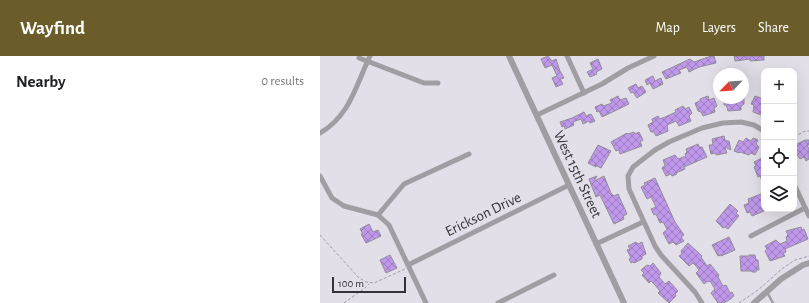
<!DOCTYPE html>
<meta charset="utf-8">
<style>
:root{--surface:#fff;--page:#f2f2f2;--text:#202124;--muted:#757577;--line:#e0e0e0;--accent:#6b5d2a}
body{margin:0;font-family:"Alegreya Sans",sans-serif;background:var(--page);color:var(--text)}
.controls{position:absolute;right:12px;top:12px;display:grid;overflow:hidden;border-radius:8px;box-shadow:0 4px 16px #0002}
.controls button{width:36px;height:36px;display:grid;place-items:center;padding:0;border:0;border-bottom:1px solid var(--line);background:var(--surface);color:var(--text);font:20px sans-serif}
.compass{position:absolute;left:393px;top:12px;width:36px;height:36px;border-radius:50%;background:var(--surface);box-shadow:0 4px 16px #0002;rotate:245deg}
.scale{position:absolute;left:12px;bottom:10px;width:74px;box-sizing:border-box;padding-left:4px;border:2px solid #333135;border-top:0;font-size:11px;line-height:14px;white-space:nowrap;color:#333135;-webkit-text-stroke:3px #e3dfe8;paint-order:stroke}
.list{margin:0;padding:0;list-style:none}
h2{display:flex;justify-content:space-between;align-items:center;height:52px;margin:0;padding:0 16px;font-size:17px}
h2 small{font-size:13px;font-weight:400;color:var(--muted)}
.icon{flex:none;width:22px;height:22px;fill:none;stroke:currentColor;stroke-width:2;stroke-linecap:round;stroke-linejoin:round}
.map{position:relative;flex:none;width:489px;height:247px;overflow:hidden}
header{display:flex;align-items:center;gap:24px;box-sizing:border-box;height:56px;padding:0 20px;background:var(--accent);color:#fff}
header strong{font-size:19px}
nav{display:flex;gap:22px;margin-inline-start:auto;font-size:14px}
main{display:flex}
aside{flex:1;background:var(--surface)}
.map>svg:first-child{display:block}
.building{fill:url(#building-cross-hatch);stroke:#918e96}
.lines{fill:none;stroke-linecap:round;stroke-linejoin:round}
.path{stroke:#9e9ba2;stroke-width:1;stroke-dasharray:3 2;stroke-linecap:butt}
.service{stroke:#a09ea2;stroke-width:2.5}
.minor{stroke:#a09ea2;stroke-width:5}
.tertiary{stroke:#a09ea2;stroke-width:6}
.labels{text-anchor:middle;stroke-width:3;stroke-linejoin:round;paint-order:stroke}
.street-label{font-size:15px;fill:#333135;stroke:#e3dfe8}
</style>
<header>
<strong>Wayfind</strong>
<nav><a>Map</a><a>Layers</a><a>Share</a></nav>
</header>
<main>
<aside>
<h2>Nearby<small>0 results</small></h2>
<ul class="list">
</ul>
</aside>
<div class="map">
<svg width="489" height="247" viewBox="0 0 489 247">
<defs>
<pattern id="building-cross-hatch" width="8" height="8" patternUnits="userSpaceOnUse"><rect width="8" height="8" fill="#bf98eb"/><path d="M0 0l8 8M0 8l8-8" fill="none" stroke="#9c7dbf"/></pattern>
</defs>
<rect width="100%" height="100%" fill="#e3dfe8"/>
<g class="building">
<polygon points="228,0 232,5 236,3 240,15 244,22 240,23 243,28 236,31 232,22 237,20 232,9 225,12 221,3"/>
<polygon points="391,0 394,0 396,7 379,11 369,16 367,11 359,14 361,17 346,23 342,16 370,3 374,6"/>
<polygon points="414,0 444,0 444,4 430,5 430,3 415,5"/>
<polygon points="278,3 282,13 276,16 277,18 270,21 267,16 273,13 270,7"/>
<polygon points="333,20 335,25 341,22 343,28 333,33 330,27 327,29 325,24"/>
<polygon points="316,28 318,32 322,30 326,36 317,42 313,36 311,37 308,32"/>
<polygon points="298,40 300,44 306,42 309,48 282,61 279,55 277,56 275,51 282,48 283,50 292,47 290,44"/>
<polygon points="388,40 389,44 394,42 397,50 394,52 395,56 383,60 381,56 378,55 375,47 380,45 380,43"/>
<polygon points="435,40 444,43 444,60 433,56 434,49 431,48"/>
<polygon points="404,42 424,42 424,48 421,50 421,54 408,55 407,51 406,49 404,49"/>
<polygon points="363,50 365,53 369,51 372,57 369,60 371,65 359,70 356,65 347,69 348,75 336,80 334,76 331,76 328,69 333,66 332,63 338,60 340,63 345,61 356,56 355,54"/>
<polygon points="264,56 266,60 271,58 275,65 270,67 269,65 263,68 261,63 253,66 254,69 245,73 244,70 242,71 240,66 252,62"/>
<polygon points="314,76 315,78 319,76 323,84 320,86 322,90 300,98 299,94 296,95 291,86 307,77 308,78"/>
<polygon points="404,80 405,84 407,85 409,85 411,94 405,91 407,97 396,99 396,97 391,98 389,89 392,89 393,87 392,83"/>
<polygon points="426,82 431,85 433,82 438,84 436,88 439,91 435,99 431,97 429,99 420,96 419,97 414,95 419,84 423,86"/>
<polygon points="485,84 489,84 489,89 487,89 489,93 489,103 486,105 484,101 480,103 477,99 476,100 474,96 474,94 476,93 475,89"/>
<polygon points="378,88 379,91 382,91 387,101 364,111 365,113 356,117 357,118 352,120 351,118 346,120 342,112 345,109 343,104 355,99 358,103 366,100 365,98 367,96 366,93"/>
<polygon points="278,89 291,95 281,112 275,109 276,111 268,107"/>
<polygon points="442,102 444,106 444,129 440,120 438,121 434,111 436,110 434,106"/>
<polygon points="277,120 274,125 284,120 291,137 294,140 298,138 307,158 303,160 304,163 294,168 280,139 276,141 269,123"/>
<polygon points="335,122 355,166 364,179 361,181 364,185 356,189 353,186 349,188 343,177 347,173 343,166 340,167 336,158 334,159 331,153 336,151 331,141 327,143 321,131 325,129 324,127"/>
<polygon points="441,138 444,146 444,150 442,151 444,155 432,160 430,156 427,157 424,149 429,147 428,143"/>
<polygon points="410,148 418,155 416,157 419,160 408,173 405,171 403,172 396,165"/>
<polygon points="49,168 53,176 58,174 61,180 46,187 41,178 43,178 40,173"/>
<polygon points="481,171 482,174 484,173 488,183 465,193 466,196 463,197 465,200 450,205 445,195 447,193 445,190 456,184 460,188 467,185 466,181 468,179 466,175"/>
<polygon points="409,181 415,194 401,200 401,199 398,200 392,189"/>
<polygon points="316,186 318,188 322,186 326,198 322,200 322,203 314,207 313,206 311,207 309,203 311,202 307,194 310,193 308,190"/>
<polygon points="368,187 382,200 381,201 387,210 390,208 399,219 398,221 403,230 406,229 410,237 412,236 414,240 412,241 412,242 404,247 398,247 391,237 395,233 390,225 388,226 388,225 384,228 376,217 379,214 376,210 373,207 369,210 359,200 362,198 361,195"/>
<polygon points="70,199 77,212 66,217 60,204"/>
<polygon points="429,199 435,199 436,204 438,204 439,214 436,214 436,216 432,216 432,215 421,215 420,200 429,200"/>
<polygon points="333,207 341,217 339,221 345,228 349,225 358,235 355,238 356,240 349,247 338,237 340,235 334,228 331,225 329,227 322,219 324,217 321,214 327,209 330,210"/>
</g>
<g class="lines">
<g class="path">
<polyline points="474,81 485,75 489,75"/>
<polyline points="0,179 39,222 46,226 54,227 85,213"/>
<polyline points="24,247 45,232 49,228"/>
<polyline points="419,247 438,234 463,212 475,204 489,200"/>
</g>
<polyline class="service" points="447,236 453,247"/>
<g class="minor">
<polyline points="247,0 264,37"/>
<polyline points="39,2 104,27 118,27"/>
<polyline points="217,59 282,28 308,12 334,0"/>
<path d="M0 77C30 60 36 29 50 0"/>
<polyline points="0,120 12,142 24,150 58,159 69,169 106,247"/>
<polyline points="474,128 489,160"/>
<polyline points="58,159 84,128 149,98"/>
<polyline points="431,180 485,152"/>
<polyline points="276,188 323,166"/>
<polyline points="88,209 249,129"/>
<polyline points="178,247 234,219"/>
<polyline points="382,247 375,236 341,199 335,190 309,133 308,120 313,111 335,94 349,86 382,72 403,67 421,66 434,69 444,75"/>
</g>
<g class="tertiary">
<polyline points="189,0 304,247"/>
<polyline points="434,247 461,223 483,209 489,207"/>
</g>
</g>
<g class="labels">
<g class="street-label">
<text transform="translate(258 118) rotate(65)" y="5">West 15th Street</text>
<text transform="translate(163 158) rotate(-26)" y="5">Erickson Drive</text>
</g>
</g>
</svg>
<div class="controls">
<button>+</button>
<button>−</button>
<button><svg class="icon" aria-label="locate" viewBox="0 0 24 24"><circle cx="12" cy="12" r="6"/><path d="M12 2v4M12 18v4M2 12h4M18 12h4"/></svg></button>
<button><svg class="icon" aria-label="layers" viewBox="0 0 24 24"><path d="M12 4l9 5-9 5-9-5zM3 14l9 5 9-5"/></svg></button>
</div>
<svg class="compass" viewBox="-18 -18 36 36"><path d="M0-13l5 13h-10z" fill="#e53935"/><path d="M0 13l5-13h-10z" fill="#757577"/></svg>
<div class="scale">100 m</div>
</div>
</main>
